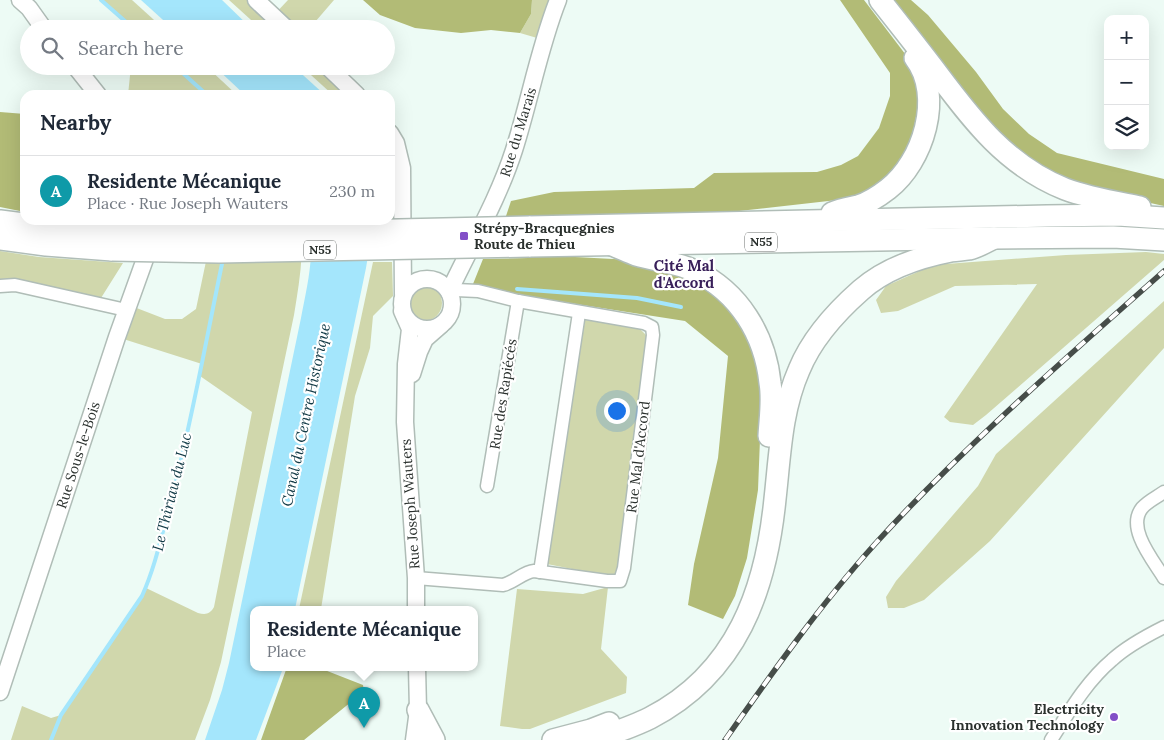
<!DOCTYPE html>
<meta charset="utf-8">
<style>
:root{--surface:#fff;--page:#f2f2f3;--text:#1f2937;--muted:#747a83;--line:#e0e1e3;--accent:#834fc7}
body{margin:0;font-family:Lora,serif;background:var(--page);color:var(--text)}
.controls{position:absolute;right:15px;top:15px;display:grid;overflow:hidden;border-radius:10px;box-shadow:0 5px 20px #0002}
.controls button{width:45px;height:45px;display:grid;place-items:center;padding:0;border:0;border-bottom:1px solid var(--line);background:var(--surface);color:var(--text);font:25px sans-serif}
.you{position:absolute;left:616px;top:410px;width:18px;height:18px;margin:-12px;border:4px solid #fff;border-radius:50%;background:#1a73e8;box-shadow:0 0 0 8px #1a73e833}
.badge{display:grid;place-items:center;width:32px;height:32px;border-radius:50%;background:var(--accent);color:#fff;font-size:16px;font-weight:700}
.pin{position:absolute;translate:-50% -41px;filter:drop-shadow(0 1px 2px #0008)}
.pin::after{content:'';position:absolute;top:26px;width:18px;height:15px;background:inherit;clip-path:polygon(0 0,100% 0,50% 100%)}
.popup{position:absolute;left:250px;top:606px;width:228px;height:65px;box-sizing:border-box;display:grid;place-content:center;border-radius:10px;background:var(--surface);filter:drop-shadow(0 1px 4px #0005);font-size:16px;white-space:nowrap;color:var(--muted)}
.popup b{font-size:19px;color:var(--text)}
.popup::after{content:'';position:absolute;left:50%;top:100%;margin-left:-10px;border:10px solid transparent;border-top-color:var(--surface)}
.list{margin:0;padding:0;list-style:none}
h2{display:flex;justify-content:space-between;align-items:center;height:65px;margin:0;padding:0 20px;font-size:21px}
h2 small{font-size:16px;font-weight:400;color:var(--muted)}
.list li{display:grid;grid-template-columns:32px 1fr auto;gap:15px;align-items:center;box-sizing:border-box;height:70px;padding:0 20px;border-top:1px solid var(--line)}
.list b{display:block;font-size:19px;white-space:nowrap}
.list p{margin:0;font-size:16px;white-space:nowrap;color:var(--muted)}
.list em{font-size:16px;font-style:normal;color:var(--muted)}
.icon{flex:none;width:28px;height:28px;fill:none;stroke:currentColor;stroke-width:2;stroke-linecap:round;stroke-linejoin:round}
.map{position:relative;flex:none;width:1164px;height:740px;overflow:hidden}
.search{position:absolute;background:var(--surface);box-shadow:0 5px 20px #0002;left:20px;top:20px;width:375px;height:55px;display:flex;align-items:center;gap:12px;box-sizing:border-box;padding:0 18px;border-radius:28px;color:var(--muted);font-size:19px}
.panel{position:absolute;background:var(--surface);box-shadow:0 5px 20px #0002;left:20px;top:90px;width:375px;height:135px;border-radius:15px}
.map>svg:first-child{display:block}
.green{fill:#d0d7ac}
.forest{fill:#b2bb76}
.water{fill:#a4e6fc}
.lines{fill:none;stroke-linecap:round;stroke-linejoin:round}
.stream{stroke:#a4e6fc;stroke-width:4}
.minor-casing{stroke:#b0bdb7;stroke-width:15}
.tertiary-casing{stroke:#b0bdb7;stroke-width:19}
.trunk-casing{stroke:#b0bdb7;stroke-width:24}
.minor{stroke:#fff;stroke-width:12}
.tertiary{stroke:#fff;stroke-width:16}
.trunk{stroke:#fff;stroke-width:21}
.rail-casing{stroke:#464d49;stroke-width:5.5}
.rail{stroke:#fff;stroke-width:4;stroke-dasharray:11;stroke-linecap:butt}
.trunk-bridge-casing{stroke:#b0bdb7;stroke-width:24;stroke-linecap:butt}
.trunk-bridge{stroke:#fff;stroke-width:21}
.poi-dot{fill:#834fc7;stroke:#fff;stroke-width:2}
.labels{text-anchor:middle;stroke-width:4.5;stroke-linejoin:round;paint-order:stroke}
.shield{fill:#fff;stroke:#6b6f6d;stroke-width:1}
.shield-label{font-size:12px;font-weight:bold;fill:#2b312e}
.street-label{font-size:14px;fill:#2b312e;stroke:#fff}
.poi-label{font-size:14px;font-weight:bold;fill:#2b312e;stroke:#fff;text-anchor:start}
.neighbourhood-label{font-size:15px;font-weight:bold;fill:#39205a;stroke:#fff}
.water-label{font-size:15px;font-style:italic;fill:#123a46;stroke:#fff}
</style>
<div class="map">
<svg width="1164" height="740" viewBox="0 0 1164 740">
<rect width="100%" height="100%" fill="#edfbf5"/>
<g class="green">
<polygon points="101,0 132,0 164,29 134,29"/>
<polygon points="229,0 256,0 273,16 288,0 334,0 309,29 261,29"/>
<polygon points="532,0 558,0 544,40 520,33 531,14"/>
<polygon points="131,66 206,66 237,95 128,95"/>
<polygon points="301,66 327,66 357,95 333,95"/>
<polygon points="390,133 403,223 390,220"/>
<path d="M207 220H300C305 251 299 284 294 315L221 662 210 700 195 740H11L22 706 51 718 61 715 146 588 198 613C206 615 210 614 214 607L252 412 200 376 202 364 117 337 134 307 165 319H182L196 309 213 228Z"/>
<polygon points="0,251 39,257 123,263 101,298 0,286"/>
<polygon points="1146,252 1164,254 1164,260 986,415 973,425 950,422 944,417 1037,284 955,286 898,311 881,313 876,300 886,286 933,265 1066,255"/>
<polygon points="373,262 392,262 393,296 373,316 370,348 355,396 321,609 299,609"/>
<circle cx="424" cy="303" r="18"/>
<polygon points="1164,301 1164,348 990,541 924,600 904,608 888,608 886,597 896,581 978,486 996,454"/>
<polygon points="585,320 638,327 649,338 618,571 616,574 607,576 547,564 549,538"/>
<polygon points="608,587 601,649 627,677 626,693 530,729 522,729 500,726 517,589 583,594"/>
</g>
<g class="forest">
<polygon points="363,0 532,0 531,14 520,33 491,30 461,33 415,28 380,15"/>
<polygon points="840,0 864,0 912,63 919,85 918,106 912,138 900,163 883,182 855,198 721,213 572,217 506,216 511,201 554,192 694,188 714,173 817,172 841,165 858,156 879,128 890,96 890,73"/>
<polygon points="886,0 911,0 928,15 976,72 1003,109 1029,134 1057,153 1164,179 1164,206 1069,185 1014,153"/>
<polygon points="0,112 25,114 25,212 0,207"/>
<polygon points="537,255 632,260 699,280 736,312 757,357 762,388 758,490 747,558 735,596 723,619 688,605 694,564 718,458 728,356 685,321 518,295 473,284 483,259 528,258"/>
<path d="M287 667H317L363 685C365 695 362 700 354 706L351 702 304 740H261Z"/>
</g>
<g class="water">
<polygon points="141,0 222,0 252,29 173,29"/>
<polygon points="214,66 293,66 325,95 245,95"/>
<path d="M308 220H374L366 268 295 609H254V667H283L282 671 256 740H205L222 690 229 663 301 318C307 286 316 252 308 220Z"/>
</g>
<g class="lines">
<g class="stream">
<polyline points="101,0 134,29"/>
<polyline points="175,66 207,95"/>
<polyline points="517,289 637,298 681,307"/>
<path d="M51 740 61 715 142 596C156 565 162 533 171 501 192 421 206 340 223 259"/>
</g>
<g class="minor-casing">
<g id="minor">
<polyline points="0,286 15,285 126,310"/>
<polyline points="487,486 518,301"/>
<path d="M1164 492C1157 497 1148 501 1142 508 1126 528 1153 560 1164 578"/>
<polyline points="540,572 579,313"/>
<path d="M416 578 503 585C515 582 523 572 534 571L607 581H620L624 568 653 335 652 327 644 323 518 301 478 291 456 290 450 294"/>
<path d="M1051 740C1069 712 1086 682 1112 660 1127 646 1146 636 1164 627"/>
</g>
</g>
<g class="tertiary-casing">
<g id="tertiary">
<polyline points="20,0 29,8 44,29"/>
<polyline points="256,0 287,29"/>
<polyline points="75,66 98,95"/>
<polyline points="327,66 357,95"/>
<polyline points="390,133 396,143 402,168 403,294"/>
<circle cx="427" cy="304" r="25"/>
<path d="M449 292C471 245 498 200 514 150 530 100 539 48 558 0"/>
<polyline points="402,311 410,329 406,364 405,422 416,578 416,609"/>
<polyline points="412,374 419,352 425,339 441,325"/>
<polyline points="0,692 117,337 159,220"/>
<polyline points="414,740 418,710 417,667"/>
</g>
</g>
<g class="trunk-casing">
<g id="trunk">
<path d="M880 0C899 24 918 48 937 73 973 121 1007 166 1065 189 1089 198 1115 202 1140 207"/>
<path d="M832 213C841 209 849 208 858 206 868 203 879 196 888 189 923 162 944 96 915 58"/>
<polyline points="0,221 47,227 114,231"/>
<polyline points="529,227 1047,216 1118,215 1164,218"/>
<polyline points="0,239 46,245 112,250"/>
<path d="M612 245C620 248 628 252 636 255 656 261 677 262 695 271 739 292 765 335 770 383 773 400 770 418 769 436"/>
<polyline points="529,246 994,238 1113,237 1164,240"/>
<polyline points="418,710 434,740"/>
<polyline points="553,740 591,730 609,723"/>
<path d="M594 740C613 733 632 727 650 718 737 673 766 590 775 499 780 455 781 411 799 370 812 338 836 312 861 290 885 269 920 257 951 251 957 250 963 250 969 249 978 247 986 242 994 238"/>
</g>
</g>
<use href="#minor" class="minor"/>
<use href="#tertiary" class="tertiary"/>
<use href="#trunk" class="trunk"/>
<g class="rail-casing">
<path id="rail" d="M725 740C772 673 820 605 875 544 964 446 1065 359 1164 271"/>
</g>
<use href="#rail" class="rail"/>
<g class="trunk-bridge-casing">
<g id="trunk-bridge">
<polyline points="114,231 222,234 529,227"/>
<polyline points="112,250 219,252 529,246"/>
</g>
</g>
<use href="#trunk-bridge" class="trunk-bridge"/>
</g>
<g class="poi-dot">
<rect x="459" y="231" width="10" height="10" rx="2.5"/>
<circle cx="1114" cy="717" r="5"/>
</g>
<g class="labels">
<g class="shield">
<rect x="745" y="232.5" width="32" height="19" rx="4"/>
<rect x="304" y="240.5" width="32" height="19" rx="4"/>
</g>
<g class="shield-label">
<text x="761" y="246">N55</text>
<text x="320" y="254">N55</text>
</g>
<g class="street-label">
<text transform="translate(518 132) rotate(-73)" y="5">Rue du Marais</text>
<text transform="translate(503 394) rotate(-81)" y="5">Rue des Rapiécés</text>
<text transform="translate(78 455) rotate(-72)" y="5">Rue Sous-le-Bois</text>
<text transform="translate(638 457) rotate(-83)" y="5">Rue Mal d'Accord</text>
<text transform="translate(410 504) rotate(-94)" y="5">Rue Joseph Wauters</text>
</g>
<g class="poi-label">
<text x="474" y="233">Strépy-Bracquegnies<tspan x="474" dy="16">Route de Thieu</tspan></text>
<text x="1104" y="714" text-anchor="end">Electricity<tspan x="1104" dy="16">Innovation Technology</tspan></text>
</g>
<g class="neighbourhood-label">
<text x="684" y="271">Cité Mal<tspan x="684" dy="17">d'Accord</tspan></text>
</g>
<g class="water-label">
<text transform="translate(306 415) rotate(-78)" y="5">Canal du Centre Historique</text>
<text transform="translate(172 492) rotate(-76)" y="5">Le Thiriau du Luc</text>
</g>
</g>
</svg>
<div class="controls">
<button>+</button>
<button>−</button>
<button><svg class="icon" aria-label="layers" viewBox="0 0 24 24"><path d="M12 4l9 5-9 5-9-5zM3 14l9 5 9-5"/></svg></button>
</div>
<div class="you"></div>
<div class="pin badge" style="left:364px;top:728px;background:#0f9aa8">A</div>
<div class="popup"><b>Residente Mécanique</b>Place</div>
<div class="search"><svg class="icon" aria-label="search" viewBox="0 0 24 24"><circle cx="10" cy="10" r="6"/><path d="M15 15l6 6"/></svg>Search here</div>
<section class="panel">
<h2>Nearby<small></small></h2>
<ul class="list">
<li><span class="badge" style="background:#0f9aa8">A</span><div><b>Residente Mécanique</b><p>Place · Rue Joseph Wauters</p></div><em>230 m</em></li>
</ul>
</section>
</div>
